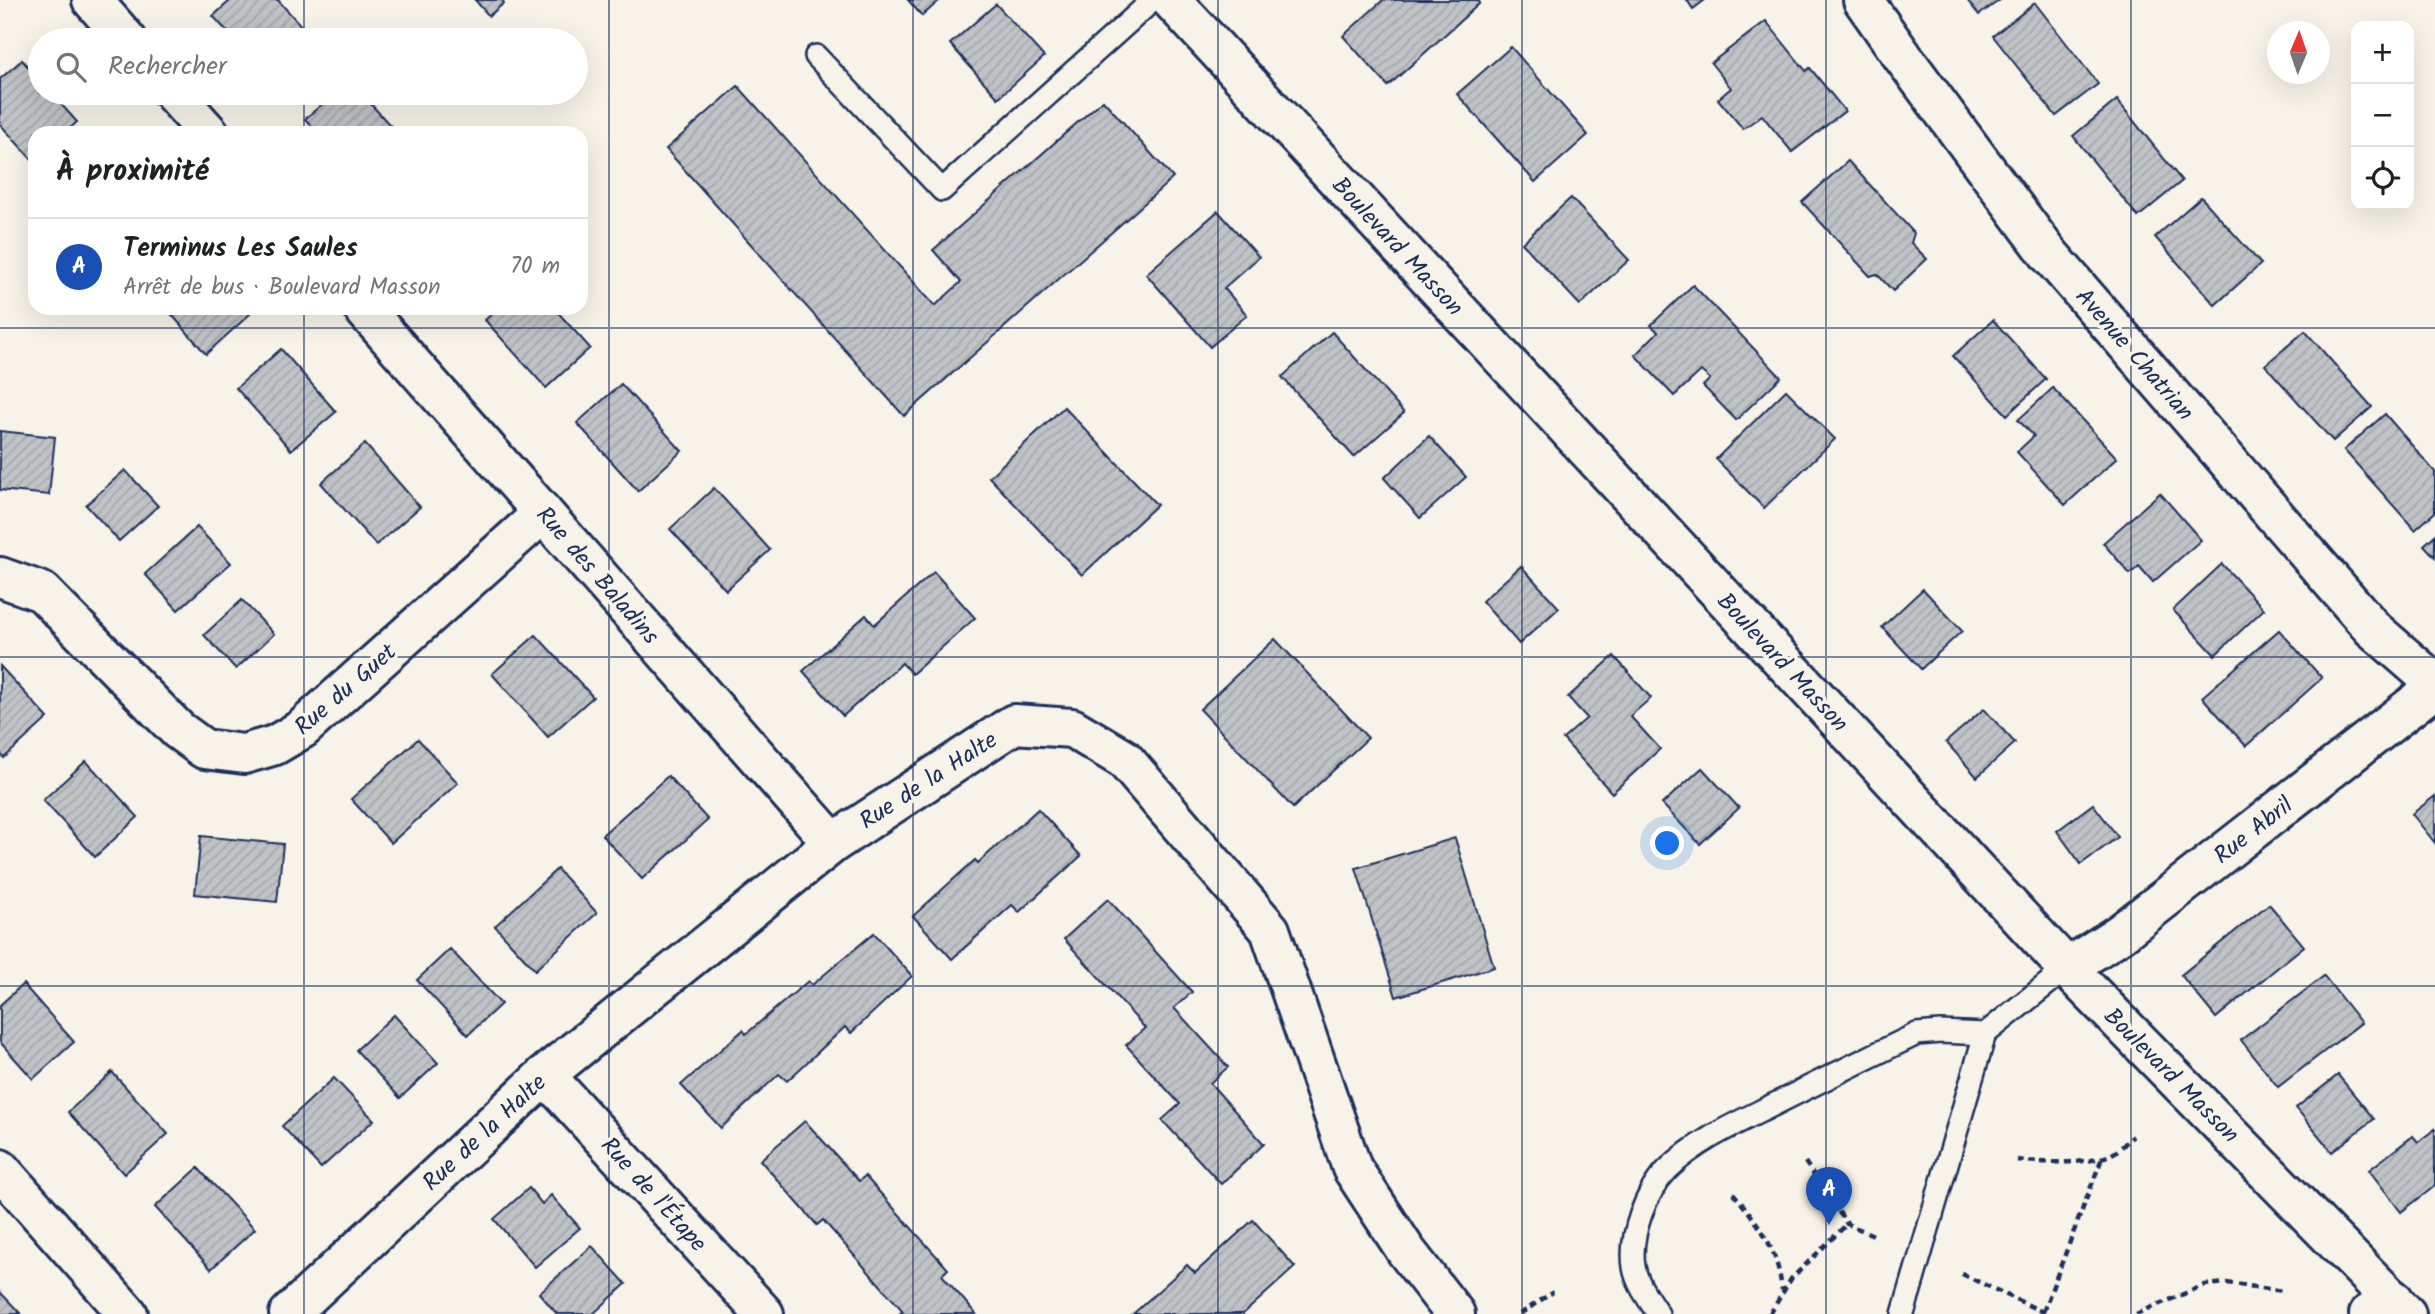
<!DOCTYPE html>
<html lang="fr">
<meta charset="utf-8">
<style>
:root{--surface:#fff;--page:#f2f2f2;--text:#202124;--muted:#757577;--line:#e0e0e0;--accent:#c8321e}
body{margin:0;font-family:Kalam,sans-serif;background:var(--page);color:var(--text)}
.controls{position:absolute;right:21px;top:21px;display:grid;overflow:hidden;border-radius:14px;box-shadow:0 7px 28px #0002}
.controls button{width:63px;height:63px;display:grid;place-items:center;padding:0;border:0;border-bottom:2px solid var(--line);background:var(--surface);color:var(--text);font:35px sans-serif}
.compass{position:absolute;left:2267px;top:21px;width:63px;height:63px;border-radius:50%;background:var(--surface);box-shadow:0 7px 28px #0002;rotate:2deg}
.you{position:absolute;left:1668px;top:844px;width:24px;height:24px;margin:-18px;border:5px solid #fff;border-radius:50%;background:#1a73e8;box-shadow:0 0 0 10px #1a73e833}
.badge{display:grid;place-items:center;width:46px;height:46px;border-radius:50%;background:var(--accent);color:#fff;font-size:23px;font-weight:700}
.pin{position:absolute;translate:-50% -58px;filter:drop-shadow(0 2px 4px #0008)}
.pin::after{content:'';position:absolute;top:37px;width:24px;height:21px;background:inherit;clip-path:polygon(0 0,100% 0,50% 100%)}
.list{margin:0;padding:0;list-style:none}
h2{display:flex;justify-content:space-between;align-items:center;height:91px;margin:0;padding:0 28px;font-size:30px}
h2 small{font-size:23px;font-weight:400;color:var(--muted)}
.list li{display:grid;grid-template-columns:46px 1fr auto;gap:21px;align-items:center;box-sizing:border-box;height:98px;padding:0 28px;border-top:2px solid var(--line)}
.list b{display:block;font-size:26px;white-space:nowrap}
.list p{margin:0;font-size:23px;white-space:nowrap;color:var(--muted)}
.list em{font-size:23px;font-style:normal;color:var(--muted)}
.icon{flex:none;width:38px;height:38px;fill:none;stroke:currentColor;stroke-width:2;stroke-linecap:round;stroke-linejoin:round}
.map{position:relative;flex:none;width:2435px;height:1314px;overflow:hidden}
.search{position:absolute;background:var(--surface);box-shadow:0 7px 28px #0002;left:28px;top:28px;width:560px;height:77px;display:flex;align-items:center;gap:18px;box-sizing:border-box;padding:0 24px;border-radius:38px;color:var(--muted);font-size:26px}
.panel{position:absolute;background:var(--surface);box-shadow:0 7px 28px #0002;left:28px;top:126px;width:560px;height:189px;border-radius:21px}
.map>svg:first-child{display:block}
.building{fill:url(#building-hatch);stroke:#1b2f5e;stroke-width:2}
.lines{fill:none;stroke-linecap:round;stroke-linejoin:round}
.service-casing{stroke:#1b2f5e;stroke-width:26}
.minor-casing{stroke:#1b2f5e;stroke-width:44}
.tertiary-casing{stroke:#1b2f5e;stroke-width:44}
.secondary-casing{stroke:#1b2f5e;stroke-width:44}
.path{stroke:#1b2f5e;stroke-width:4.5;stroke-dasharray:7 5;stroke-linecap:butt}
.service{stroke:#f7f3e8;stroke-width:21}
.minor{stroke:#f7f3e8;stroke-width:38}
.tertiary{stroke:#f7f3e8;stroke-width:38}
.secondary{stroke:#f7f3e8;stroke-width:38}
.grid{fill:none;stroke:#1b2f5e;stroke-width:2;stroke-opacity:0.55}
.labels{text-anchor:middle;stroke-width:7;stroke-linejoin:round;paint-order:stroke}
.street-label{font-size:24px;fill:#1b2f5e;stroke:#f7f3e8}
</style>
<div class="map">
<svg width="2435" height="1314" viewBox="0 0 2435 1314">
<defs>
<pattern id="building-hatch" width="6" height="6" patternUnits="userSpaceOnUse" patternTransform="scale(1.75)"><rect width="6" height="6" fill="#c0c3c5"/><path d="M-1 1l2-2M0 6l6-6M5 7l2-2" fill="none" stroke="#a4a8ac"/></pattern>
</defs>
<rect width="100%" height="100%" fill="#f7f3e8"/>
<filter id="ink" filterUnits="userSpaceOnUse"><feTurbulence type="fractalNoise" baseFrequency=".0143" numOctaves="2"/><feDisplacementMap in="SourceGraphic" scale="14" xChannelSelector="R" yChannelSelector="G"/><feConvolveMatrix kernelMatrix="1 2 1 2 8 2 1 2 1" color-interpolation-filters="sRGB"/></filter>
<g filter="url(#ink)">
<g class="building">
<polygon points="231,0 278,0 313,39 235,40 213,16"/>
<polygon points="475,0 502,0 504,3 489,16"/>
<polygon points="908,0 940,0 922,16"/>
<polygon points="1383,0 1478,0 1480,3 1388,86 1343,36"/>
<polygon points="1687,0 1705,0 1693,9"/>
<polygon points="1967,0 2000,0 1979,15"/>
<polygon points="2035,3 2098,84 2056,116 1993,36"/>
<polygon points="996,4 1044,57 998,98 950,44"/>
<polygon points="1766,21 1806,71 1810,68 1845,111 1792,152 1762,115 1743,129 1718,99 1731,88 1711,63"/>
<polygon points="1511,47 1588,135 1535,182 1457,94"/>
<polygon points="22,60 40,80 40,93 51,93 77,122 65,133 35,133 35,159 33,161 0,124 0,79"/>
<polygon points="738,86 935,306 961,282 933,250 1103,100 1173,178 904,416 666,149"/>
<polygon points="335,93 361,93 397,133 318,133 305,119"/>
<polygon points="2117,100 2182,181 2138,217 2073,136"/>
<polygon points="1848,161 1914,233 1911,243 1927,259 1893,291 1877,274 1870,276 1802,202"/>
<polygon points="2201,197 2261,264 2215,305 2155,237"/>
<polygon points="1571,198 1629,260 1580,305 1522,243"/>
<polygon points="1218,211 1259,257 1224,288 1247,315 1210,347 1146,274"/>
<polygon points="1693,285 1781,377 1736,420 1703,386 1710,379 1701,371 1674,396 1635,355 1658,332 1651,325"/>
<polygon points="166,308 244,308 250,314 206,354"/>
<polygon points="498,308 554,308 590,348 546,388 485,320"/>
<polygon points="1993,320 2046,379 2007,415 1953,356"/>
<polygon points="2305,331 2372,407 2333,441 2265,365"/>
<polygon points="1332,332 1404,413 1354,457 1282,377"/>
<polygon points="281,349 336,412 291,450 236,388"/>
<polygon points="621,384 682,451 638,491 577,423"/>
<polygon points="2053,388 2117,458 2065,505 2017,452 2034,436 2018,420"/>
<polygon points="1786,390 1835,439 1764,508 1716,459"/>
<polygon points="1064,407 1157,505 1082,575 989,477"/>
<polygon points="2385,414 2435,472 2435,512 2415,530 2344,450"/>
<polygon points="0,431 55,437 49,495 0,490"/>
<polygon points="1429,436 1466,477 1420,518 1384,478"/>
<polygon points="365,444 420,507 376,545 321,483"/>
<polygon points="125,470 158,506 119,541 86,505"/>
<polygon points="714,488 770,550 726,590 670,529"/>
<polygon points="2160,493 2201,540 2153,582 2139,566 2130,574 2103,543"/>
<polygon points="197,527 231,563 178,610 145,574"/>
<polygon points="2435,535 2435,557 2424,545"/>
<polygon points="2222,564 2264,609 2215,655 2173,610"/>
<polygon points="1521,566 1559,608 1519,644 1482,601"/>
<polygon points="934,572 975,618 912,674 902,663 843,716 803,671 866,615 874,625"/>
<polygon points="1923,589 1962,631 1921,669 1882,627"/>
<polygon points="242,600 274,634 236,669 204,635"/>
<polygon points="2279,630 2322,678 2246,746 2202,697"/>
<polygon points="536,635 593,697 548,737 492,674"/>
<polygon points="1275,639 1368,738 1293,808 1200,709"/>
<polygon points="1614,656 1651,698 1630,716 1660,749 1612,793 1563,739 1587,718 1568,697"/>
<polygon points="0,666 48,718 4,758 0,753"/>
<polygon points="1984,709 2015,743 1977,777 1946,742"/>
<polygon points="418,739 458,783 391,843 351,799"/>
<polygon points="86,761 138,817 95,857 43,800"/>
<polygon points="1702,768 1739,808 1700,844 1662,804"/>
<polygon points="668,776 708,820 642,879 602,835"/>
<polygon points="2435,796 2435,843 2412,814"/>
<polygon points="2093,804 2118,837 2081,864 2057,831"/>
<polygon points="1038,809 1081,856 1019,912 1012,905 952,959 913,916 975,860 978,863"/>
<polygon points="201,836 283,844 277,902 195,894"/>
<polygon points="1455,838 1494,967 1396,997 1356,868"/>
<polygon points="557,869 597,913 535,970 495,926"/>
<polygon points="1108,899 1192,992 1174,1008 1228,1067 1210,1083 1264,1144 1221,1184 1162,1120 1180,1104 1126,1045 1145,1028 1064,939"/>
<polygon points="2269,904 2304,946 2216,1018 2181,975"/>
<polygon points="874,933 912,976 851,1033 845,1027 787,1081 779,1074 721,1128 681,1085 743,1030 746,1034 808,981 812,985"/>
<polygon points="450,949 501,1004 468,1035 417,980"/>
<polygon points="2324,976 2361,1023 2278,1087 2241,1040"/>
<polygon points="23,984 74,1042 33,1079 0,1042 0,1005"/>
<polygon points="394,1015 438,1063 400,1098 356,1050"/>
<polygon points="112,1072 168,1134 124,1174 68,1112"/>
<polygon points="2338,1075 2374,1119 2332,1152 2296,1108"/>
<polygon points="334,1078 374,1120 321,1168 282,1126"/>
<polygon points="805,1121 859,1181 865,1176 948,1269 942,1275 976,1314 899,1314 903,1311 823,1220 817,1225 760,1160"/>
<polygon points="2435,1129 2435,1186 2401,1212 2369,1170 2413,1136 2418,1142"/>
<polygon points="198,1168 255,1229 211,1269 155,1207"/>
<polygon points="529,1188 542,1204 551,1195 580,1228 535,1267 494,1219"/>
<polygon points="1253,1220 1295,1267 1243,1314 1133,1314 1187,1265 1195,1273"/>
<polygon points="592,1246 626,1284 593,1314 557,1314 539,1293"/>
<polygon points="0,1292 21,1314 0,1314"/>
</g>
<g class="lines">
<g class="service-casing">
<g id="service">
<polyline points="816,56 942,190 1153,0"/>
<path d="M1658 1314C1649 1299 1637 1285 1634 1267 1629 1235 1646 1191 1668 1169 1698 1140 1737 1123 1773 1105 1821 1081 1869 1057 1917 1034L1940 1032 1985 1034"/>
<polyline points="1903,1314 1985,1034 2067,968"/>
</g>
</g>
<g class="minor-casing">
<g id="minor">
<polyline points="92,0 127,40"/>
<polyline points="1863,0 1903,57 2048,253 2373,629 2435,683"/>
<polyline points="173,93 209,133"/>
<polyline points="363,308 833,843"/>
<polyline points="0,577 42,592 178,730 204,749 244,754 275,745 302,729 543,513"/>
<polyline points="2067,968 2121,933 2435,688"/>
<polyline points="545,1075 764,1314"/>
<polyline points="0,1169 128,1314"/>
<polyline points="289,1314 545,1075 833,843 1014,724 1072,728 1124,759 1270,930 1352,1168 1406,1251 1455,1314"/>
</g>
</g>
<g class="tertiary-casing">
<polyline id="tertiary" points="2369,1314 2394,1300"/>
</g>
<g class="secondary-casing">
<polyline id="secondary" points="1171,0 2067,968 2406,1314"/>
</g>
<g class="path">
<path d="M2017 1160C2040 1163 2091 1165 2112 1154 2119 1151 2126 1142 2133 1136"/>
<polyline points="1805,1162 1847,1224 1876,1236"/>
<path d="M1733 1193C1760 1225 1777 1247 1782 1290"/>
<polyline points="1962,1274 2047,1314"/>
<polyline points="2043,1312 2102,1158"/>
<polyline points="1520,1314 1553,1292"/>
<polyline points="1770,1314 1791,1279 1847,1224"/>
<polyline points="2136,1314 2205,1285 2227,1283 2283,1291"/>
</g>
<use href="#service" class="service"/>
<use href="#minor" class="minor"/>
<use href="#tertiary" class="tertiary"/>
<use href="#secondary" class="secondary"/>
</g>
</g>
<path class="grid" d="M304 0V40M609 0V1314M913 0V1314M1218 0V1314M1522 0V1314M1826 0V1314M2131 0V1314M304 93V133M304 308V1314M0 328H2435M0 657H2435M0 986H2435"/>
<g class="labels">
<g class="street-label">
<text transform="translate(1398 246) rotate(47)" y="8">Boulevard Masson</text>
<text transform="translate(2135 354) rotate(49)" y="8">Avenue Chatrian</text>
<text transform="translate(598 575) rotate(49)" y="8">Rue des Baladins</text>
<text transform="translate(1783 662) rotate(47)" y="8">Boulevard Masson</text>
<text transform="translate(345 689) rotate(-41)" y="8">Rue du Guet</text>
<text transform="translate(928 780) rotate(-33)" y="8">Rue de la Halte</text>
<text transform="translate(2253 830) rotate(-38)" y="8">Rue Abril</text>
<text transform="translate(2172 1075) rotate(45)" y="8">Boulevard Masson</text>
<text transform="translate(484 1132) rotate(-43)" y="8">Rue de la Halte</text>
<text transform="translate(654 1194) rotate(48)" y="8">Rue de l'Étape</text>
</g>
</g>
</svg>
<div class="controls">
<button>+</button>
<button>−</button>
<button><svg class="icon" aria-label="locate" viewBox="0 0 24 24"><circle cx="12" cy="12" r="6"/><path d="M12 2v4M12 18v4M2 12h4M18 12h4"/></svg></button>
</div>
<svg class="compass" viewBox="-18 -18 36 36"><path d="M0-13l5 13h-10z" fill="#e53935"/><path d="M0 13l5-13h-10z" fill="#757577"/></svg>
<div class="you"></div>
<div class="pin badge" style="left:1829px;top:1225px;background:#1a4fb4">A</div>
<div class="search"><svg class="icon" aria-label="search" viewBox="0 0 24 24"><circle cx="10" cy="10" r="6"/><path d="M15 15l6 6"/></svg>Rechercher</div>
<section class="panel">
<h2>À proximité<small></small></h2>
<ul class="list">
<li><span class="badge" style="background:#1a4fb4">A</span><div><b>Terminus Les Saules</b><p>Arrêt de bus · Boulevard Masson</p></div><em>70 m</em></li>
</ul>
</section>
</div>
